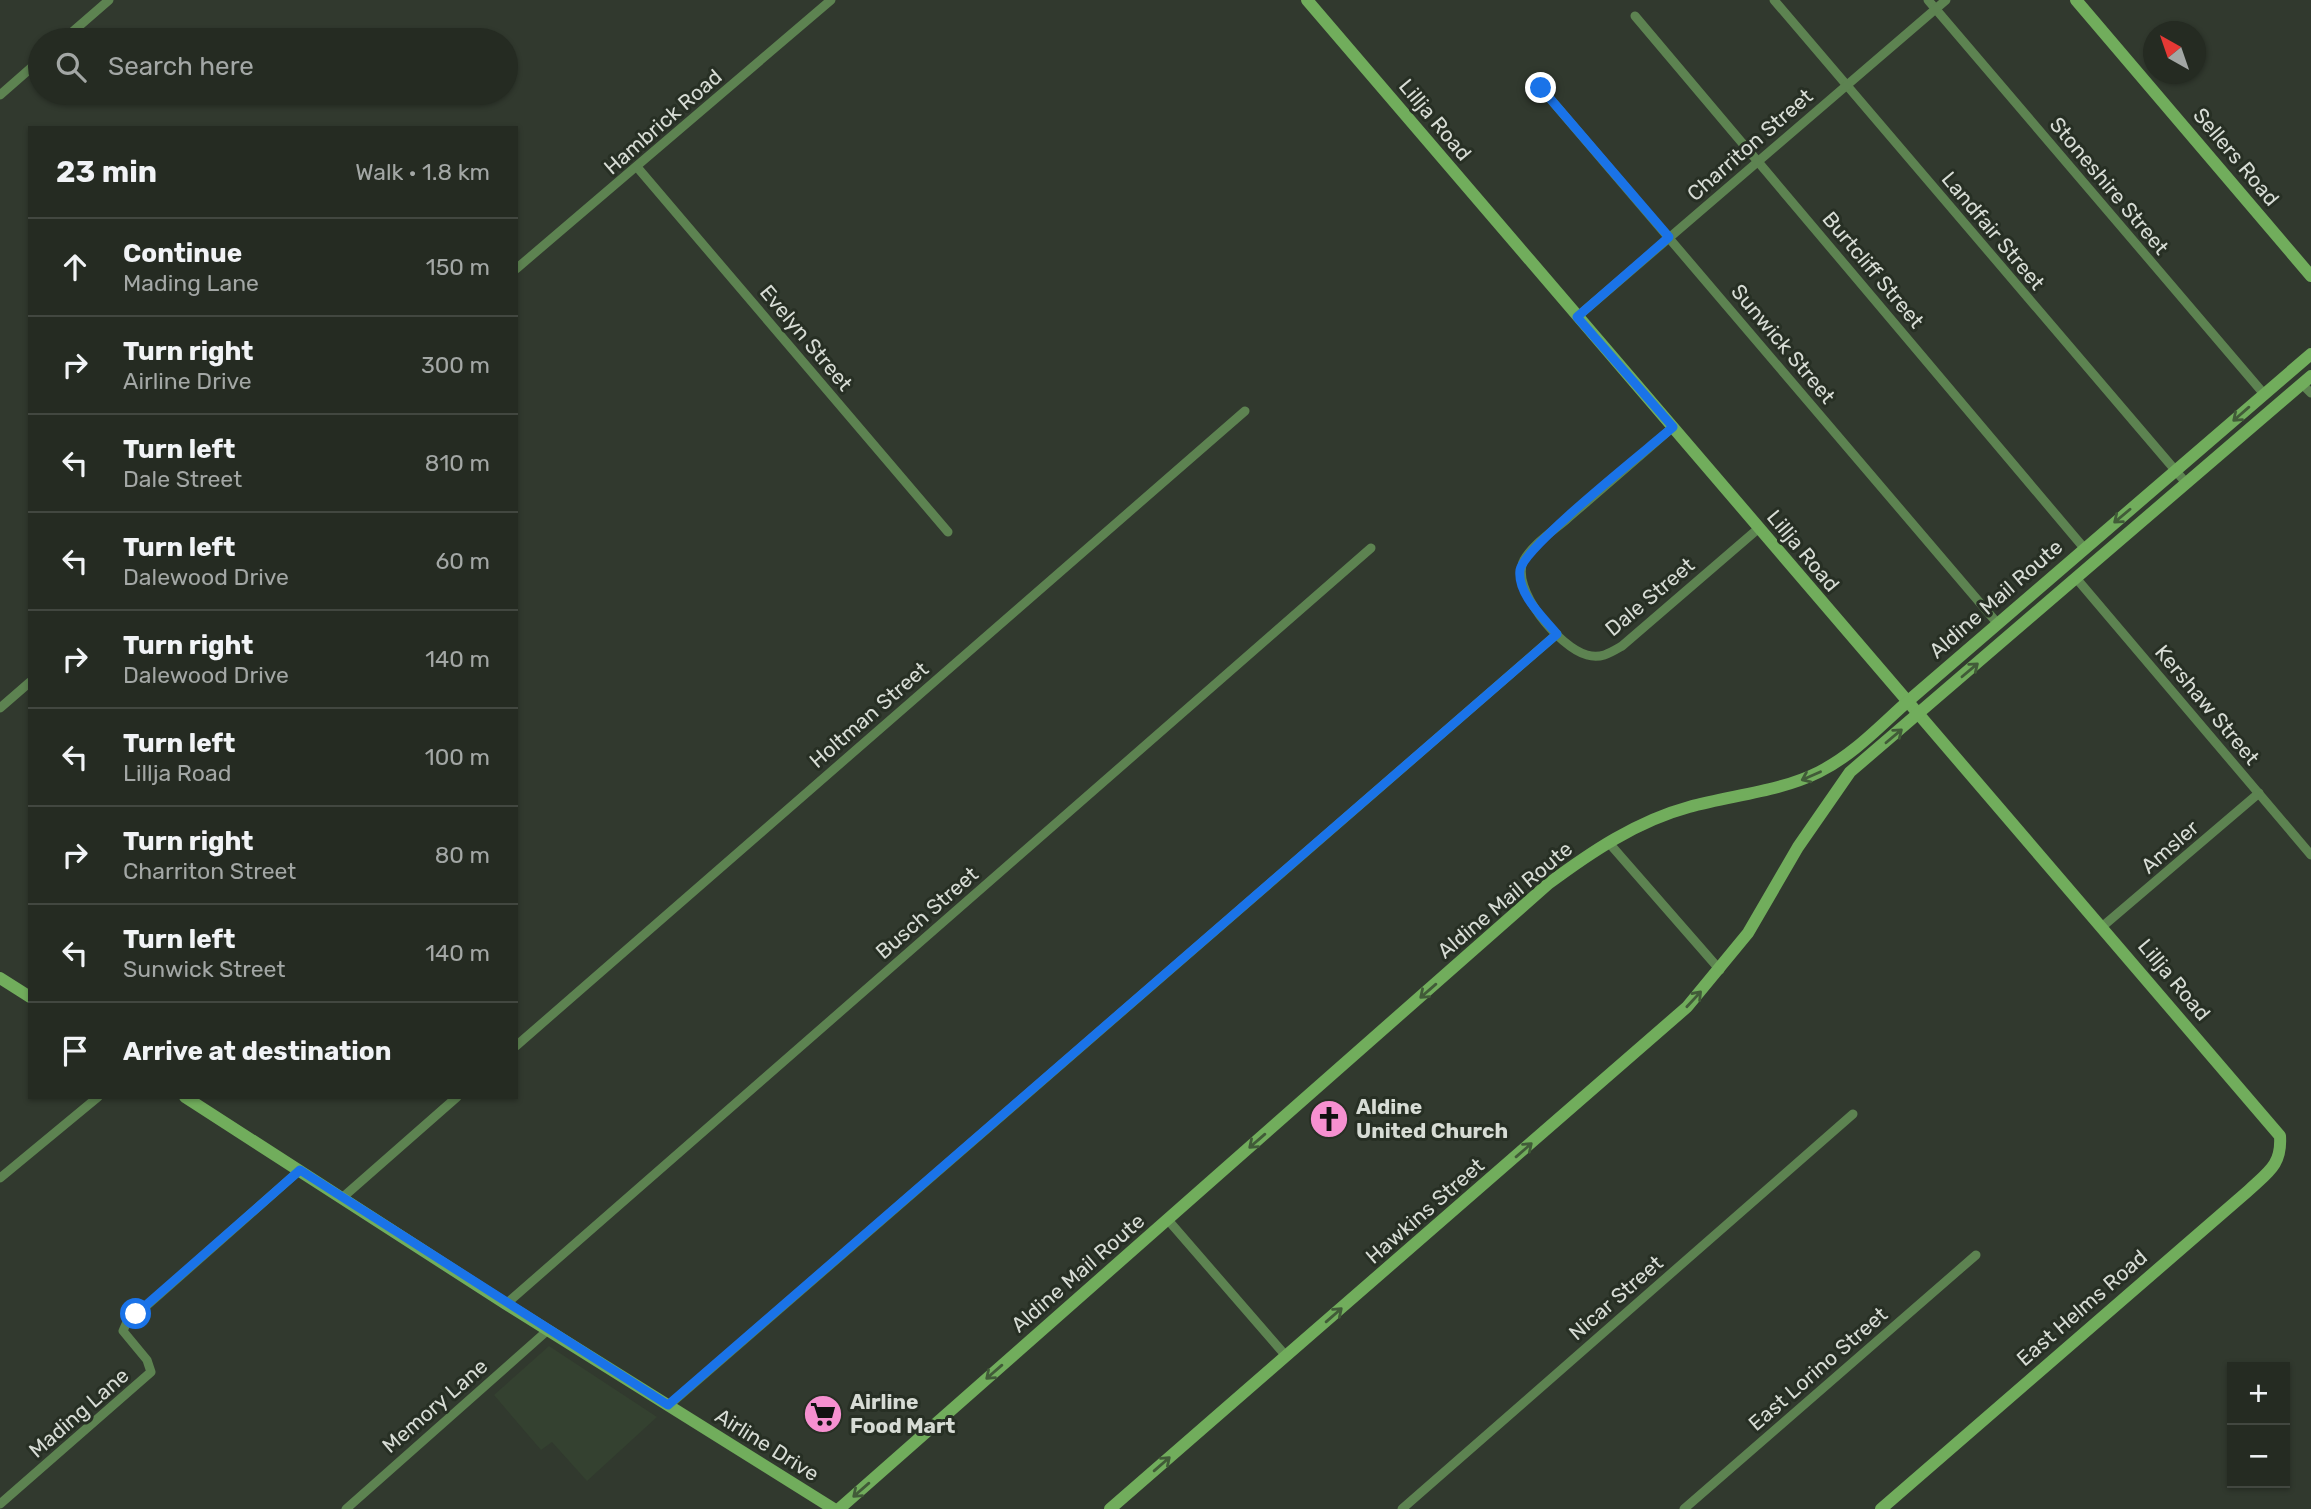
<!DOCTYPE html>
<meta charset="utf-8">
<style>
:root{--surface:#252b22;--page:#31372f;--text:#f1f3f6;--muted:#a3a7a5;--line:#424740}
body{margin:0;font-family:Rubik,sans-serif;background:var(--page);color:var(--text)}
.controls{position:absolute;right:21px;bottom:21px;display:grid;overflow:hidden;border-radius:0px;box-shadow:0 2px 5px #0004}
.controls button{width:63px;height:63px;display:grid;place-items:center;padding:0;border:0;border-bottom:2px solid var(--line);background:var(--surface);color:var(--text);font:35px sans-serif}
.compass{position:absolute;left:2143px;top:21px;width:63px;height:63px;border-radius:50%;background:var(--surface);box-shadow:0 2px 5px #0004;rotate:320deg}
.stop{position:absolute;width:21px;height:21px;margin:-16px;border:5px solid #1a73e8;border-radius:50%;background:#fff}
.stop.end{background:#1a73e8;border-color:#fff;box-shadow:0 2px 7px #0008}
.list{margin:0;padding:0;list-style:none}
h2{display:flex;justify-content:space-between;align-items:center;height:91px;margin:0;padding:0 28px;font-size:30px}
h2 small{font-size:23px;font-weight:400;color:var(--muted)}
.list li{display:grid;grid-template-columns:46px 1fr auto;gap:21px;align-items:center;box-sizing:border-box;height:98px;padding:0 28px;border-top:2px solid var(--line)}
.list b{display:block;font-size:26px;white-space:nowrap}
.list p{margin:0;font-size:23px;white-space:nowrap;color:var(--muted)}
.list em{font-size:23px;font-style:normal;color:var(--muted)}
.icon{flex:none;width:38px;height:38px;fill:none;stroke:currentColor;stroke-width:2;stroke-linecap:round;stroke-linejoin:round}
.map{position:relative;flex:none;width:2311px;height:1509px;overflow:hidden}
.search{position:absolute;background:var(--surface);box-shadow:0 2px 5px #0004;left:28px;top:28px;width:490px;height:77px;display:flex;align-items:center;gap:18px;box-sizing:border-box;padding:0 24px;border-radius:38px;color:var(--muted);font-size:26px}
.panel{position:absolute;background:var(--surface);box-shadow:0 2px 5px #0004;left:28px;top:126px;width:490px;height:973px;border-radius:0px}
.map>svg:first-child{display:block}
.built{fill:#344130}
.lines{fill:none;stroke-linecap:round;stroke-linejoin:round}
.street{stroke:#5d8351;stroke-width:9}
.secondary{stroke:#71ad5c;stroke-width:12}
.oneway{stroke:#415b38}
.route{stroke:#1a73e8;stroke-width:9}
.labels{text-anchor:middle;stroke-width:6;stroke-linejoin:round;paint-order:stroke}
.street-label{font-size:21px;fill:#d7dcd5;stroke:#272f24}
.poi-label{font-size:21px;font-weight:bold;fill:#d7dcd5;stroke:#272f24;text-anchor:start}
</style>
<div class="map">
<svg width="2311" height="1509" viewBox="0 0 2311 1509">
<rect width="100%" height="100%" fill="#31392e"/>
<polygon class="built" points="549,1346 657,1417 587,1481 552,1442 541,1450 494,1395"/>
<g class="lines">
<g class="street">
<polyline points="1774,0 2187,484"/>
<polyline points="1928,0 2264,394"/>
<polyline points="1635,16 2084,548"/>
<polyline points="63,40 109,0"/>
<polyline points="1541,88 1998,624"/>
<polyline points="0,95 40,60"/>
<polyline points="637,167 948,532"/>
<polyline points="516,269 831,0"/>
<polyline points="1577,317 1946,0"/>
<polyline points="2302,384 2311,393"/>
<path d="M1673 427C1638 458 1603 488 1567 519 1553 531 1533 544 1524 560 1509 588 1560 648 1587 655 1601 659 1610 653 1622 646L1759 528"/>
<polyline points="2076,578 2311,855"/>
<polyline points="0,708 30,682"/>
<polyline points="1609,843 1720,970"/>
<polyline points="2103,926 2259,793"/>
<polyline points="516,1046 1245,411"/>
<polyline points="0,1178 98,1097"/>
<polyline points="342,1198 457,1097"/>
<polyline points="1168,1220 1286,1356"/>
<polyline points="506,1304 1371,548"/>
<polyline points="669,1405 1557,634"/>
<polyline points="0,1504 151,1372 147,1360 123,1331 126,1324 300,1170"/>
<polyline points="346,1509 548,1330"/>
<polyline points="1402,1509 1853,1114"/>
<polyline points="1684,1509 1976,1255"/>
</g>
<g class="secondary">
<path d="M1307 0 2280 1136C2282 1165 2268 1172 2248 1191L1881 1509"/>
<polyline points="2076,0 2311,276"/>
<polyline points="0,978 30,997"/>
<polyline points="185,1097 506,1304 834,1509"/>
<path d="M839 1509 1548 884C1591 852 1637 821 1689 807 1732 795 1779 792 1819 772 1853 755 1879 727 1907 702L2311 354"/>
<polyline points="1110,1509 1687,1007 1748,933 1798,847 1850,772 2311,376"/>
</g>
</g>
<defs><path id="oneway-shaft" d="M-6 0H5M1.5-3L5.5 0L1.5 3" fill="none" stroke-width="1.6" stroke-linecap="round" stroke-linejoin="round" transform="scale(1.75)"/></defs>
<g class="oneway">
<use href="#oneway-shaft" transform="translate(2241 414) rotate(139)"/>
<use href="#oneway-shaft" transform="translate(2122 516) rotate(140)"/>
<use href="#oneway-shaft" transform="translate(1970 670) rotate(-40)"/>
<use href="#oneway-shaft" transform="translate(1894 736) rotate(-40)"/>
<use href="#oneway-shaft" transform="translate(1811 776) rotate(156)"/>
<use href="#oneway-shaft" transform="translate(1428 991) rotate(139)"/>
<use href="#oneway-shaft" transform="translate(1694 999) rotate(-47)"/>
<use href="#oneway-shaft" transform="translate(1257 1141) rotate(139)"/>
<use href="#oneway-shaft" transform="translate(1524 1150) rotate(-41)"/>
<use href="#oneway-shaft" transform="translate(1334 1315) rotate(-41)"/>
<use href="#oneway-shaft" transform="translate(994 1372) rotate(139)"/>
<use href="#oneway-shaft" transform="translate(1162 1464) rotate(-41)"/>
<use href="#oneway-shaft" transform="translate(861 1490) rotate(139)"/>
</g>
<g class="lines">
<path class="route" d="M136 1314 300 1170 668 1405 1557 634C1543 617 1517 594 1520 570 1524 546 1648 449 1673 427L1577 317 1669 237 1541 88"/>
</g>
<defs>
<g id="church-disc" transform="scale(2.0125)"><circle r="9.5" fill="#f690d0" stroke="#272f24"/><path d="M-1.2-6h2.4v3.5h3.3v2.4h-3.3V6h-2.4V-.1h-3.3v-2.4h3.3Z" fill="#111"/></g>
<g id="supermarket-disc" transform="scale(2.0125)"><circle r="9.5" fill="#f690d0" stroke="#272f24"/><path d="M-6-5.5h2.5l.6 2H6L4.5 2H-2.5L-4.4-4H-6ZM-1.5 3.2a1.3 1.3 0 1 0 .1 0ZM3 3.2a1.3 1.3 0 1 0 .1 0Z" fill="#111"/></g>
</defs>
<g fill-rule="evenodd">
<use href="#church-disc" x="1329" y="1119"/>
<use href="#supermarket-disc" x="823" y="1414"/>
</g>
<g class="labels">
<g class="street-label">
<text transform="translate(1435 120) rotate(50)" y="7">Lillja Road</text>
<text transform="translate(663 122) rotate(-41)" y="7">Hambrick Road</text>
<text transform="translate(1750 145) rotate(-41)" y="7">Charriton Street</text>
<text transform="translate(2236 157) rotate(50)" y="7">Sellers Road</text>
<text transform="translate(2109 186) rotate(50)" y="7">Stoneshire Street</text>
<text transform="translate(1993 231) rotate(50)" y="7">Landfair Street</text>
<text transform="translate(1873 270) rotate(50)" y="7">Burtcliff Street</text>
<text transform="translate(806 338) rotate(50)" y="7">Evelyn Street</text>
<text transform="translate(1783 344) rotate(50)" y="7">Sunwick Street</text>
<text transform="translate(1803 551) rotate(50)" y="7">Lillja Road</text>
<text transform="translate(1650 597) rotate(-40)" y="7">Dale Street</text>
<text transform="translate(1996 599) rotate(-41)" y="7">Aldine Mail Route</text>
<text transform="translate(2207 705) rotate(50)" y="7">Kershaw Street</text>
<text transform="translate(869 715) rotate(-41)" y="7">Holtman Street</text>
<text transform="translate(2170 847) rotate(-41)" y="7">Amsler</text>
<text transform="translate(1505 900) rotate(-40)" y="7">Aldine Mail Route</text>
<text transform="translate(927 913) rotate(-41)" y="7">Busch Street</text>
<text transform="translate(2174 980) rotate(50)" y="7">Lillja Road</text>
<text transform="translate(1425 1211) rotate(-41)" y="7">Hawkins Street</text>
<text transform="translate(1078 1273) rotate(-41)" y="7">Aldine Mail Route</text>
<text transform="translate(1616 1298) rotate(-41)" y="7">Nicar Street</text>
<text transform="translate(2082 1308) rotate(-41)" y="7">East Helms Road</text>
<text transform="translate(1818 1369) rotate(-41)" y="7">East Lorino Street</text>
<text transform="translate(435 1406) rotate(-41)" y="7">Memory Lane</text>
<text transform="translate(79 1413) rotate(-41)" y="7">Mading Lane</text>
<text transform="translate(767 1445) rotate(32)" y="7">Airline Drive</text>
</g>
<g class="poi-label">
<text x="1356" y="1114">Aldine<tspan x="1356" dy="24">United Church</tspan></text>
<text x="850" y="1409">Airline<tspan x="850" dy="24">Food Mart</tspan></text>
</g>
</g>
</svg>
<div class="controls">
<button>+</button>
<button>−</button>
</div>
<svg class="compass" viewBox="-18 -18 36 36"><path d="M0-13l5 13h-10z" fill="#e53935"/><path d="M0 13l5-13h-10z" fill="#a3a7a5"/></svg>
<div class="stop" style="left:136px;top:1314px"></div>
<div class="stop end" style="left:1541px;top:88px"></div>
<div class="search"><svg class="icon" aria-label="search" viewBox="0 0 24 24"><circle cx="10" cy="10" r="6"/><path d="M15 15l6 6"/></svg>Search here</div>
<section class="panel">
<h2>23 min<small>Walk · 1.8 km</small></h2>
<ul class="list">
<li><svg class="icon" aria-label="ahead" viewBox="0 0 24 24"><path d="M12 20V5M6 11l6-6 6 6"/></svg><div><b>Continue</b><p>Mading Lane</p></div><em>150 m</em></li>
<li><svg class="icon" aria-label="right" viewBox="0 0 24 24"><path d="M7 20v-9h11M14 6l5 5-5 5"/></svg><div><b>Turn right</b><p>Airline Drive</p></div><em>300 m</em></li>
<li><svg class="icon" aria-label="left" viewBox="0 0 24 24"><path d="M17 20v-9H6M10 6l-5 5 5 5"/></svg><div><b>Turn left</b><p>Dale Street</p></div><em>810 m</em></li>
<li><svg class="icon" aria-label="left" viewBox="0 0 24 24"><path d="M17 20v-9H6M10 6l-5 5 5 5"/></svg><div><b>Turn left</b><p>Dalewood Drive</p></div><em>60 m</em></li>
<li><svg class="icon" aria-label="right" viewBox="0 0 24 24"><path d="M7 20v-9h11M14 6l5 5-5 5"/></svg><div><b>Turn right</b><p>Dalewood Drive</p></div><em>140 m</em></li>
<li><svg class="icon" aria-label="left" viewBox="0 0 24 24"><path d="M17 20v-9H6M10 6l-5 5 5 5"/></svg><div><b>Turn left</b><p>Lillja Road</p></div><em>100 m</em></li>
<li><svg class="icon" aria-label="right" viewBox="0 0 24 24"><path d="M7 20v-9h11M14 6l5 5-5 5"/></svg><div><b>Turn right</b><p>Charriton Street</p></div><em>80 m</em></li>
<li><svg class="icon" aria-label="left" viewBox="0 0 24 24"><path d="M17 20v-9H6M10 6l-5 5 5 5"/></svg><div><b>Turn left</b><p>Sunwick Street</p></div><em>140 m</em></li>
<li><svg class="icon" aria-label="arrive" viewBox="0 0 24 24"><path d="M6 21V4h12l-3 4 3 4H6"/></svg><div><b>Arrive at destination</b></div></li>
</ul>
</section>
</div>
